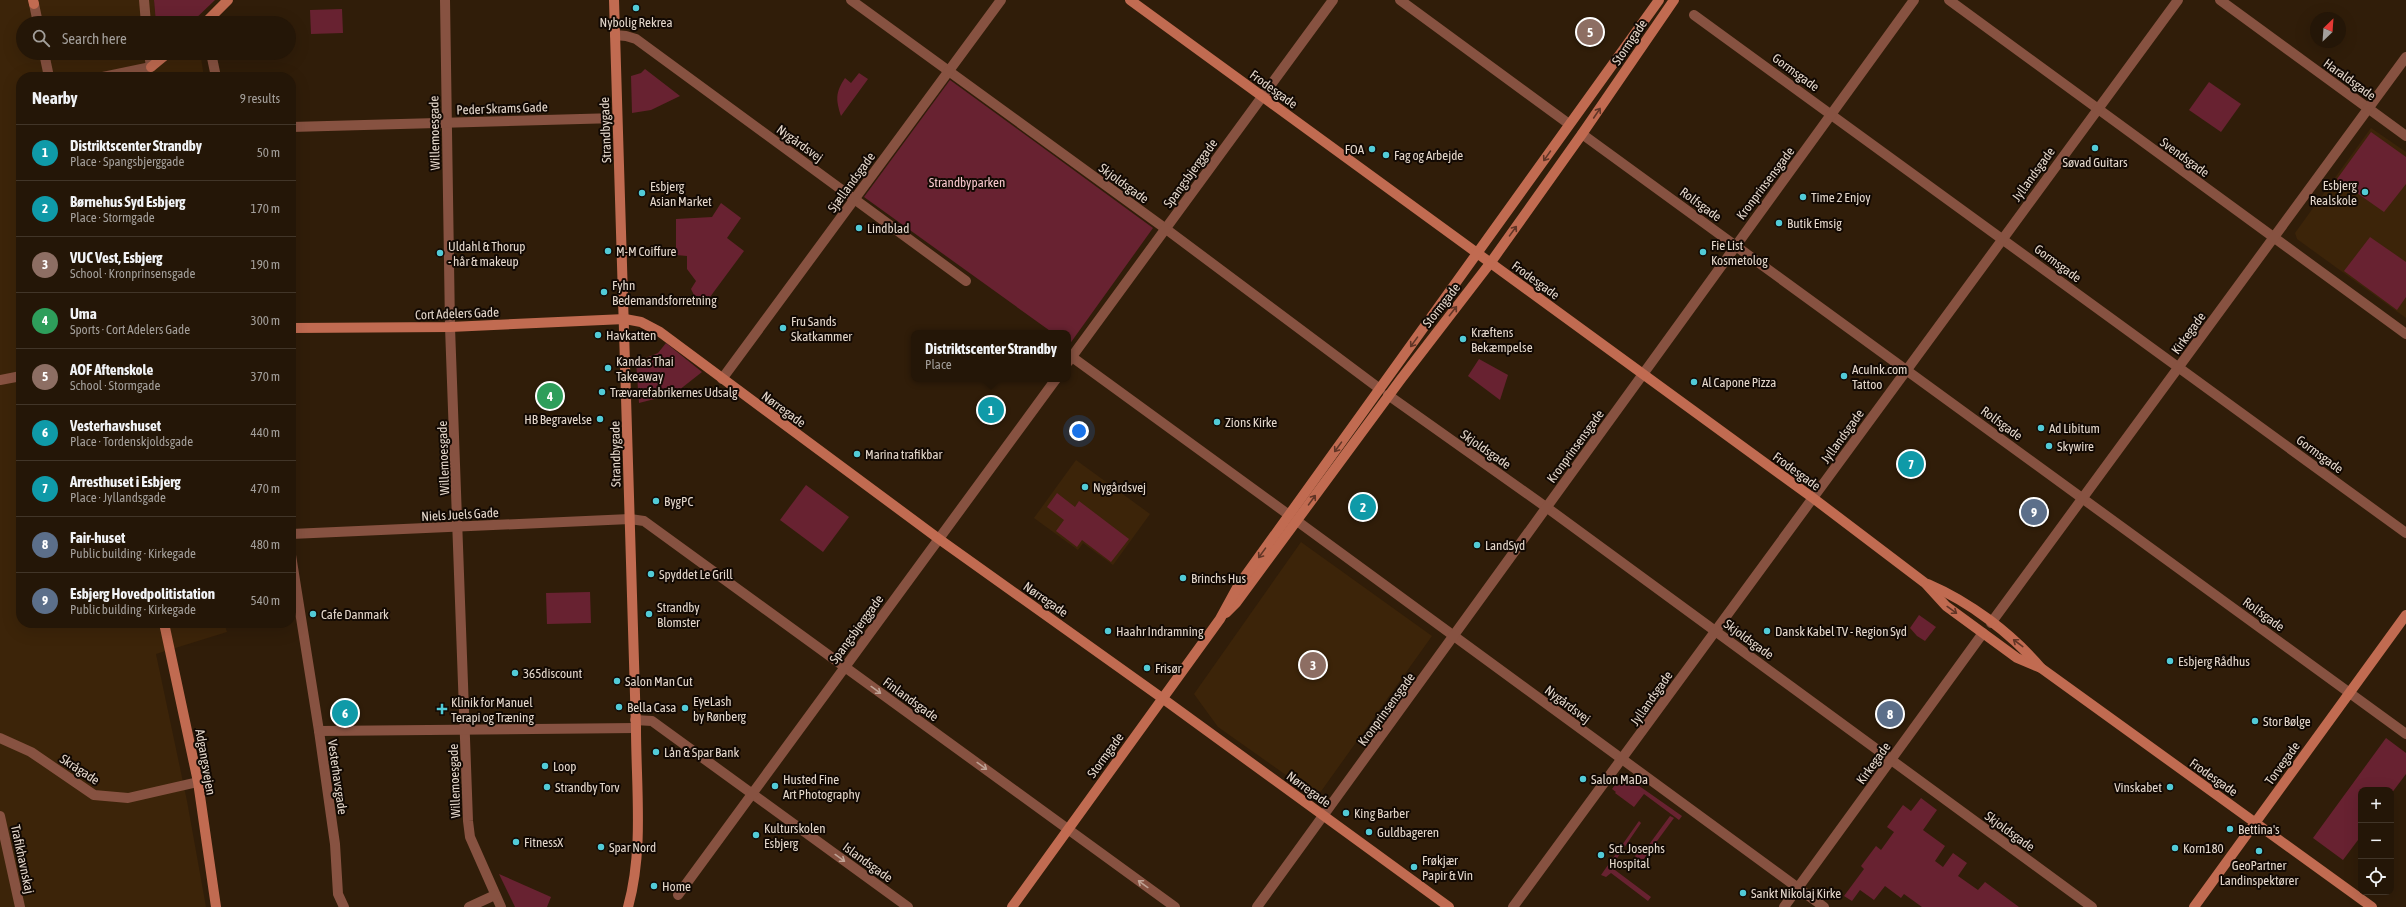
<!DOCTYPE html>
<meta charset="utf-8">
<style>
:root{--surface:#241607;--page:#302315;--text:#f1f3f6;--muted:#a39f9b;--line:#413528;--accent:#52cbd7}
body{margin:0;font-family:"Asap Condensed",sans-serif;background:var(--page);color:var(--text)}
.controls{position:absolute;right:12px;bottom:12px;display:grid;overflow:hidden;border-radius:8px;box-shadow:0 4px 16px #0002}
.controls button{width:36px;height:36px;display:grid;place-items:center;padding:0;border:0;border-bottom:1px solid var(--line);background:var(--surface);color:var(--text);font:20px sans-serif}
.compass{position:absolute;left:2310px;top:12px;width:36px;height:36px;border-radius:50%;background:var(--surface);box-shadow:0 4px 16px #0002;rotate:25deg}
.you{position:absolute;left:1079px;top:431px;width:14px;height:14px;margin:-10px;border:3px solid #fff;border-radius:50%;background:#1a73e8;box-shadow:0 0 0 6px #1a73e833}
.badge{display:grid;place-items:center;width:26px;height:26px;border-radius:50%;background:var(--accent);color:#fff;font-size:13px;font-weight:700}
.pin{position:absolute;translate:-50% -50%;border:2px solid #fff;box-shadow:0 1px 4px #0006}
.popup{position:absolute;left:911px;top:330px;width:160px;height:52px;box-sizing:border-box;display:grid;place-content:center;border-radius:8px;background:var(--surface);filter:drop-shadow(0 1px 3px #0005);font-size:13px;white-space:nowrap;color:var(--muted)}
.popup b{font-size:15px;color:var(--text)}
.popup::after{content:'';position:absolute;left:50%;top:100%;margin-left:-8px;border:8px solid transparent;border-top-color:var(--surface)}
.list{margin:0;padding:0;list-style:none}
h2{display:flex;justify-content:space-between;align-items:center;height:52px;margin:0;padding:0 16px;font-size:17px}
h2 small{font-size:13px;font-weight:400;color:var(--muted)}
.list li{display:grid;grid-template-columns:26px 1fr auto;gap:12px;align-items:center;box-sizing:border-box;height:56px;padding:0 16px;border-top:1px solid var(--line)}
.list b{display:block;font-size:15px;white-space:nowrap}
.list p{margin:0;font-size:13px;white-space:nowrap;color:var(--muted)}
.list em{font-size:13px;font-style:normal;color:var(--muted)}
.icon{flex:none;width:22px;height:22px;fill:none;stroke:currentColor;stroke-width:2;stroke-linecap:round;stroke-linejoin:round}
.map{position:relative;flex:none;width:2406px;height:907px;overflow:hidden}
.search{position:absolute;background:var(--surface);box-shadow:0 4px 16px #0002;left:16px;top:16px;width:280px;height:44px;display:flex;align-items:center;gap:10px;box-sizing:border-box;padding:0 14px;border-radius:22px;color:var(--muted);font-size:15px}
.panel{position:absolute;background:var(--surface);box-shadow:0 4px 16px #0002;left:16px;top:72px;width:280px;height:556px;border-radius:16px}
.map>svg:first-child{display:block}
.built{fill:#3c2409}
.green{fill:#682231}
.lines{fill:none;stroke-linecap:round;stroke-linejoin:round}
.street{stroke:#875241;stroke-width:10}
.secondary{stroke:#c16b51;stroke-width:10}
.oneway{stroke:#613526}
.oneway2{stroke:#bfa294}
.poi-dot{fill:#52cbd7;stroke:#120903;stroke-width:1.5}
.labels{text-anchor:middle;stroke-width:4;stroke-linejoin:round;paint-order:stroke}
.poi-label{font-size:13px;fill:#e4d7cb;stroke:#120903;text-anchor:start}
.street-label{font-size:13px;fill:#e4d7cb;stroke:#120903}
.park-label{font-size:13px;fill:#f8c8cd;stroke:#120903}
</style>
<div class="map">
<svg width="2406" height="907" viewBox="0 0 2406 907">
<rect width="100%" height="100%" fill="#301d09"/>
<g class="built">
<polygon points="0,0 154,0 156,23 23,23 23,53 198,53 201,58 204,77 21,77 21,623 224,623 227,632 156,654 187,801 206,907 0,907"/>
<polygon points="2371,128 2406,152 2406,318 2297,239 2295,233"/>
<polygon points="1076,460 1150,514 1113,565 1083,543 1078,550 1034,518"/>
<polygon points="1301,542 1432,636 1317,797 1218,727 1194,694"/>
</g>
<g class="green">
<polygon points="154,0 215,0 191,23 156,23"/>
<polygon points="342,9 343,33 311,34 310,10"/>
<polygon points="645,69 680,96 651,110 632,113 631,76 641,73"/>
<path d="M859 73 868 79 841 116C836 100 835 93 845 78L851 83Z"/>
<polygon points="950,80 1153,228 1069,345 1068,333 1053,333 864,197"/>
<polygon points="2209,82 2241,104 2221,132 2189,110"/>
<polygon points="2371,132 2406,157 2406,184 2384,212 2337,179"/>
<polygon points="721,203 741,218 727,238 744,251 710,297 696,299 691,289 696,281 687,269 687,256 676,255 676,219 712,217"/>
<polygon points="2370,237 2406,262 2406,297 2397,310 2344,271"/>
<polygon points="666,343 702,372 674,394 639,403 636,362 658,353"/>
<polygon points="1479,359 1508,375 1500,400 1468,376"/>
<polygon points="806,485 849,517 823,552 780,520"/>
<polygon points="1057,493 1075,507 1079,501 1129,539 1111,562 1082,540 1077,547 1056,531 1064,520 1047,507"/>
<polygon points="590,592 591,623 547,624 546,593"/>
<polygon points="1919,615 1936,627 1925,641 1917,636 1910,628"/>
<polygon points="2386,738 2406,753 2406,774 2391,794 2391,790 2361,790 2361,836 2343,860 2313,838"/>
<polygon points="1625,776 1682,816 1679,820 1644,794 1634,807 1615,793 1616,792 1612,789 1621,777"/>
<polygon points="1921,798 1937,810 1923,830 1945,846 1935,861 1943,867 1953,853 1967,863 1958,876 1978,890 1985,882 2019,907 1922,907 1904,894 1901,898 1885,886 1874,900 1860,890 1852,901 1844,896 1864,869 1861,866 1876,846 1881,850 1894,832 1887,827 1903,805 1911,811"/>
<polygon points="1670,816 1674,818 1643,860 1648,867 1635,856 1641,848 1645,850"/>
<polygon points="1639,821 1641,823 1611,867 1651,897 1648,901 1611,873 1606,877 1601,875"/>
<polygon points="499,874 551,897 547,907 515,907"/>
</g>
<g class="lines">
<g class="street">
<polyline points="144,0 146,23"/>
<polyline points="445,0 450,327 468,821 470,837 501,907"/>
<polyline points="851,0 1166,229 1380,389"/>
<polyline points="1400,0 1569,124"/>
<polyline points="1949,0 2406,334"/>
<polyline points="2220,0 2406,136"/>
<polyline points="34,4 38,23"/>
<polyline points="1694,15 2406,533"/>
<polyline points="615,35 626,36 636,39 966,281"/>
<polyline points="44,53 49,77"/>
<polyline points="211,53 216,77"/>
<polyline points="103,77 151,67 149,53"/>
<polyline points="291,127 617,118"/>
<polyline points="1582,134 2406,734"/>
<polyline points="1072,357 1289,515"/>
<polyline points="1068,362 1333,0"/>
<polyline points="722,379 1001,0"/>
<polyline points="0,380 21,376"/>
<polyline points="1388,395 1546,507 2092,907"/>
<polyline points="1297,521 1824,907"/>
<polyline points="291,534 630,519 644,521 1175,907"/>
<polyline points="291,555 319,731 335,844 338,894 344,907"/>
<polyline points="1991,623 2406,57"/>
<polyline points="635,720 652,721 908,907"/>
<polyline points="319,731 636,728"/>
<polyline points="0,738 31,752 94,795 128,798 198,782"/>
<polyline points="0,816 20,907"/>
<polyline points="678,895 1056,379"/>
<polyline points="469,907 495,895"/>
<polyline points="1257,907 1914,0"/>
<polyline points="1513,907 2178,0"/>
<polyline points="1784,907 1983,633"/>
</g>
<g class="secondary">
<polyline points="33,0 34,4"/>
<path d="M614 0 636 728C636 786 644 850 628 907"/>
<polyline points="1130,0 1813,498 1925,583 1946,606 2017,658 2041,668"/>
<polyline points="205,23 228,0"/>
<polyline points="151,67 168,53"/>
<polyline points="291,328 450,327 625,319 641,322 660,332 939,539 1162,698 1449,907"/>
<path d="M1928 584C1970 602 2011 633 2041 668L2372 907"/>
<polyline points="1226,613 1236,603 1401,379 1491,262 1582,134 1674,0"/>
<polyline points="164,623 198,782 216,907"/>
<polyline points="1012,907 1220,619 1238,586 1659,0"/>
<polyline points="2194,907 2406,615"/>
</g>
</g>
<defs><path id="oneway-shaft" d="M-6 0H5M1.5-3L5.5 0L1.5 3" fill="none" stroke-width="1.6" stroke-linecap="round" stroke-linejoin="round"/></defs>
<g class="oneway">
<use href="#oneway-shaft" transform="translate(1597 113) rotate(-56)"/>
<use href="#oneway-shaft" transform="translate(1547 156) rotate(125)"/>
<use href="#oneway-shaft" transform="translate(1513 231) rotate(-54)"/>
<use href="#oneway-shaft" transform="translate(1453 311) rotate(-52)"/>
<use href="#oneway-shaft" transform="translate(1414 342) rotate(126)"/>
<use href="#oneway-shaft" transform="translate(1338 447) rotate(126)"/>
<use href="#oneway-shaft" transform="translate(1312 500) rotate(-54)"/>
<use href="#oneway-shaft" transform="translate(1262 553) rotate(126)"/>
<use href="#oneway-shaft" transform="translate(1952 610) rotate(36)"/>
<use href="#oneway-shaft" transform="translate(2018 643) rotate(-143)"/>
</g>
<g class="oneway2">
<use href="#oneway-shaft" transform="translate(876 690) rotate(36)"/>
<use href="#oneway-shaft" transform="translate(982 766) rotate(36)"/>
<use href="#oneway-shaft" transform="translate(840 858) rotate(36)"/>
<use href="#oneway-shaft" transform="translate(1143 884) rotate(-144)"/>
</g>
<g class="poi-dot">
<circle cx="636" cy="8" r="4"/>
<circle cx="2095" cy="148" r="4"/>
<circle cx="1372" cy="149" r="4"/>
<circle cx="1386" cy="155" r="4"/>
<circle cx="2365" cy="192" r="4"/>
<circle cx="642" cy="193" r="4"/>
<circle cx="1803" cy="197" r="4"/>
<circle cx="1779" cy="223" r="4"/>
<circle cx="859" cy="228" r="4"/>
<circle cx="608" cy="251" r="4"/>
<circle cx="1703" cy="252" r="4"/>
<circle cx="440" cy="253" r="4"/>
<circle cx="604" cy="292" r="4"/>
<circle cx="783" cy="328" r="4"/>
<circle cx="598" cy="335" r="4"/>
<circle cx="1463" cy="339" r="4"/>
<circle cx="608" cy="368" r="4"/>
<circle cx="1844" cy="376" r="4"/>
<circle cx="1694" cy="382" r="4"/>
<circle cx="602" cy="392" r="4"/>
<circle cx="600" cy="419" r="4"/>
<circle cx="1217" cy="422" r="4"/>
<circle cx="2041" cy="428" r="4"/>
<circle cx="2049" cy="446" r="4"/>
<circle cx="857" cy="454" r="4"/>
<circle cx="1085" cy="487" r="4"/>
<circle cx="656" cy="501" r="4"/>
<circle cx="1477" cy="545" r="4"/>
<circle cx="651" cy="574" r="4"/>
<circle cx="1183" cy="578" r="4"/>
<circle cx="313" cy="614" r="4"/>
<circle cx="649" cy="614" r="4"/>
<circle cx="1108" cy="631" r="4"/>
<circle cx="1767" cy="631" r="4"/>
<circle cx="2170" cy="661" r="4"/>
<circle cx="1147" cy="668" r="4"/>
<circle cx="515" cy="673" r="4"/>
<circle cx="617" cy="681" r="4"/>
<circle cx="619" cy="707" r="4"/>
<circle cx="685" cy="708" r="4"/>
<path d="M440 703h4v4h4v4h-4v4h-4v-4h-4v-4h4z"/>
<circle cx="2255" cy="721" r="4"/>
<circle cx="656" cy="752" r="4"/>
<circle cx="545" cy="766" r="4"/>
<circle cx="1583" cy="779" r="4"/>
<circle cx="775" cy="786" r="4"/>
<circle cx="547" cy="787" r="4"/>
<circle cx="2170" cy="787" r="4"/>
<circle cx="1346" cy="813" r="4"/>
<circle cx="2230" cy="829" r="4"/>
<circle cx="1369" cy="832" r="4"/>
<circle cx="756" cy="835" r="4"/>
<circle cx="516" cy="842" r="4"/>
<circle cx="601" cy="847" r="4"/>
<circle cx="2175" cy="848" r="4"/>
<circle cx="2259" cy="851" r="4"/>
<circle cx="1601" cy="855" r="4"/>
<circle cx="1414" cy="867" r="4"/>
<circle cx="654" cy="886" r="4"/>
<circle cx="1743" cy="893" r="4"/>
</g>
<g class="labels">
<g class="poi-label">
<text x="636" y="27" text-anchor="middle">Nybolig Rekrea</text>
<text x="1364" y="154" text-anchor="end">FOA</text>
<text x="1394" y="160">Fag og Arbejde</text>
<text x="2095" y="167" text-anchor="middle">Søvad Guitars</text>
<text x="2357" y="190" text-anchor="end">Esbjerg<tspan x="2357" dy="15">Realskole</tspan></text>
<text x="650" y="191">Esbjerg<tspan x="650" dy="15">Asian Market</tspan></text>
<text x="1811" y="202">Time 2 Enjoy</text>
<text x="1787" y="228">Butik Emsig</text>
<text x="867" y="233">Lindblad</text>
<text x="1711" y="250">Fie List<tspan x="1711" dy="15">Kosmetolog</tspan></text>
<text x="448" y="251">Uldahl &amp; Thorup<tspan x="448" dy="15">- hår &amp; makeup</tspan></text>
<text x="616" y="256">M-M Coiffure</text>
<text x="612" y="290">Fyhn<tspan x="612" dy="15">Bedemandsforretning</tspan></text>
<text x="791" y="326">Fru Sands<tspan x="791" dy="15">Skatkammer</tspan></text>
<text x="1471" y="337">Kræftens<tspan x="1471" dy="15">Bekæmpelse</tspan></text>
<text x="606" y="340">Havkatten</text>
<text x="616" y="366">Kandas Thai<tspan x="616" dy="15">Takeaway</tspan></text>
<text x="1852" y="374">AcuInk.com<tspan x="1852" dy="15">Tattoo</tspan></text>
<text x="1702" y="387">Al Capone Pizza</text>
<text x="610" y="397">Trævarefabrikernes Udsalg</text>
<text x="592" y="424" text-anchor="end">HB Begravelse</text>
<text x="1225" y="427">Zions Kirke</text>
<text x="2049" y="433">Ad Libitum</text>
<text x="2057" y="451">Skywire</text>
<text x="865" y="459">Marina trafikbar</text>
<text x="1093" y="492">Nygårdsvej</text>
<text x="664" y="506">BygPC</text>
<text x="1485" y="550">LandSyd</text>
<text x="659" y="579">Spyddet Le Grill</text>
<text x="1191" y="583">Brinchs Hus</text>
<text x="657" y="612">Strandby<tspan x="657" dy="15">Blomster</tspan></text>
<text x="321" y="619">Cafe Danmark</text>
<text x="1116" y="636">Haahr Indramning</text>
<text x="1775" y="636">Dansk Kabel TV - Region Syd</text>
<text x="2178" y="666">Esbjerg Rådhus</text>
<text x="1155" y="673">Frisør</text>
<text x="523" y="678">365discount</text>
<text x="625" y="686">Salon Man Cut</text>
<text x="693" y="706">EyeLash<tspan x="693" dy="15">by Rønberg</tspan></text>
<text x="451" y="707">Klinik for Manuel<tspan x="451" dy="15">Terapi og Træning</tspan></text>
<text x="627" y="712">Bella Casa</text>
<text x="2263" y="726">Stor Bølge</text>
<text x="664" y="757">Lån &amp; Spar Bank</text>
<text x="553" y="771">Loop</text>
<text x="783" y="784">Husted Fine<tspan x="783" dy="15">Art Photography</tspan></text>
<text x="1591" y="784">Salon MaDa</text>
<text x="555" y="792">Strandby Torv</text>
<text x="2162" y="792" text-anchor="end">Vinskabet</text>
<text x="1354" y="818">King Barber</text>
<text x="764" y="833">Kulturskolen<tspan x="764" dy="15">Esbjerg</tspan></text>
<text x="2238" y="834">Bettina's</text>
<text x="1377" y="837">Guldbageren</text>
<text x="524" y="847">FitnessX</text>
<text x="609" y="852">Spar Nord</text>
<text x="1609" y="853">Sct. Josephs<tspan x="1609" dy="15">Hospital</tspan></text>
<text x="2183" y="853">Korn180</text>
<text x="1422" y="865">Frøkjær<tspan x="1422" dy="15">Papir &amp; Vin</tspan></text>
<text x="2259" y="870" text-anchor="middle">GeoPartner<tspan x="2259" dy="15">Landinspektører</tspan></text>
<text x="662" y="891">Home</text>
<text x="1751" y="898">Sankt Nikolaj Kirke</text>
</g>
<g class="street-label">
<text transform="translate(1629 42) rotate(-56)" y="5">Stormgade</text>
<text transform="translate(1796 72) rotate(36)" y="5">Gormsgade</text>
<text transform="translate(2350 79) rotate(36)" y="5">Haraldsgade</text>
<text transform="translate(1274 89) rotate(36)" y="5">Frodesgade</text>
<text transform="translate(502 108) rotate(-2)" y="5">Peder Skrams Gade</text>
<text transform="translate(605 130) rotate(-92)" y="5">Strandbygade</text>
<text transform="translate(434 133) rotate(-91)" y="5">Willemoesgade</text>
<text transform="translate(800 143) rotate(36)" y="5">Nygårdsvej</text>
<text transform="translate(2185 157) rotate(36)" y="5">Svendsgade</text>
<text transform="translate(1190 173) rotate(-54)" y="5">Spangsbjerggade</text>
<text transform="translate(2033 174) rotate(-54)" y="5">Jyllandsgade</text>
<text transform="translate(851 182) rotate(-54)" y="5">Sjællandsgade</text>
<text transform="translate(1124 183) rotate(36)" y="5">Skjoldsgade</text>
<text transform="translate(1765 183) rotate(-53)" y="5">Kronprinsensgade</text>
<text transform="translate(1701 204) rotate(36)" y="5">Rolfsgade</text>
<text transform="translate(2058 263) rotate(36)" y="5">Gormsgade</text>
<text transform="translate(1536 280) rotate(36)" y="5">Frodesgade</text>
<text transform="translate(1441 305) rotate(-52)" y="5">Stormgade</text>
<text transform="translate(457 313) rotate(-2)" y="5">Cort Adelers Gade</text>
<text transform="translate(2188 333) rotate(-54)" y="5">Kirkegade</text>
<text transform="translate(784 409) rotate(36)" y="5">Nørregade</text>
<text transform="translate(2002 423) rotate(36)" y="5">Rolfsgade</text>
<text transform="translate(1842 436) rotate(-54)" y="5">Jyllandsgade</text>
<text transform="translate(1575 446) rotate(-54)" y="5">Kronprinsensgade</text>
<text transform="translate(1486 449) rotate(35)" y="5">Skjoldsgade</text>
<text transform="translate(615 454) rotate(-91)" y="5">Strandbygade</text>
<text transform="translate(2320 454) rotate(36)" y="5">Gormsgade</text>
<text transform="translate(443 458) rotate(-92)" y="5">Willemoesgade</text>
<text transform="translate(1797 471) rotate(36)" y="5">Frodesgade</text>
<text transform="translate(460 514) rotate(-3)" y="5">Niels Juels Gade</text>
<text transform="translate(1046 599) rotate(35)" y="5">Nørregade</text>
<text transform="translate(2264 614) rotate(36)" y="5">Rolfsgade</text>
<text transform="translate(856 629) rotate(-54)" y="5">Spangsbjerggade</text>
<text transform="translate(1749 639) rotate(36)" y="5">Skjoldsgade</text>
<text transform="translate(1651 698) rotate(-55)" y="5">Jyllandsgade</text>
<text transform="translate(911 699) rotate(36)" y="5">Finlandsgade</text>
<text transform="translate(1568 704) rotate(37)" y="5">Nygårdsvej</text>
<text transform="translate(1386 709) rotate(-54)" y="5">Kronprinsensgade</text>
<text transform="translate(1105 755) rotate(-54)" y="5">Stormgade</text>
<text transform="translate(206 762) rotate(80)" y="5">Adgangsvejen</text>
<text transform="translate(1873 763) rotate(-54)" y="5">Kirkegade</text>
<text transform="translate(2282 763) rotate(-54)" y="5">Torvegade</text>
<text transform="translate(80 769) rotate(33)" y="5">Skrågade</text>
<text transform="translate(338 777) rotate(82)" y="5">Vesterhavsgade</text>
<text transform="translate(2214 777) rotate(35)" y="5">Frodesgade</text>
<text transform="translate(454 781) rotate(-92)" y="5">Willemoesgade</text>
<text transform="translate(1309 789) rotate(36)" y="5">Nørregade</text>
<text transform="translate(2010 831) rotate(36)" y="5">Skjoldsgade</text>
<text transform="translate(23 859) rotate(78)" y="5">Trafikhavnskaj</text>
<text transform="translate(868 862) rotate(36)" y="5">Islandsgade</text>
</g>
<g class="park-label">
<text x="967" y="187">Strandbyparken</text>
</g>
</g>
</svg>
<div class="controls">
<button>+</button>
<button>−</button>
<button><svg class="icon" aria-label="locate" viewBox="0 0 24 24"><circle cx="12" cy="12" r="6"/><path d="M12 2v4M12 18v4M2 12h4M18 12h4"/></svg></button>
</div>
<svg class="compass" viewBox="-18 -18 36 36"><path d="M0-13l5 13h-10z" fill="#e53935"/><path d="M0 13l5-13h-10z" fill="#a39f9b"/></svg>
<div class="you"></div>
<div class="pin badge" style="left:991px;top:410px;background:#0f9aa8">1</div>
<div class="popup"><b>Distriktscenter Strandby</b>Place</div>
<div class="pin badge" style="left:1363px;top:507px;background:#0f9aa8">2</div>
<div class="pin badge" style="left:1313px;top:665px;background:#8d6e63">3</div>
<div class="pin badge" style="left:550px;top:396px;background:#2e9e5b">4</div>
<div class="pin badge" style="left:1590px;top:32px;background:#8d6e63">5</div>
<div class="pin badge" style="left:345px;top:713px;background:#0f9aa8">6</div>
<div class="pin badge" style="left:1911px;top:464px;background:#0f9aa8">7</div>
<div class="pin badge" style="left:1890px;top:714px;background:#5c6f8a">8</div>
<div class="pin badge" style="left:2034px;top:512px;background:#5c6f8a">9</div>
<div class="search"><svg class="icon" aria-label="search" viewBox="0 0 24 24"><circle cx="10" cy="10" r="6"/><path d="M15 15l6 6"/></svg>Search here</div>
<section class="panel">
<h2>Nearby<small>9 results</small></h2>
<ul class="list">
<li><span class="badge" style="background:#0f9aa8">1</span><div><b>Distriktscenter Strandby</b><p>Place · Spangsbjerggade</p></div><em>50 m</em></li>
<li><span class="badge" style="background:#0f9aa8">2</span><div><b>Børnehus Syd Esbjerg</b><p>Place · Stormgade</p></div><em>170 m</em></li>
<li><span class="badge" style="background:#8d6e63">3</span><div><b>VUC Vest, Esbjerg</b><p>School · Kronprinsensgade</p></div><em>190 m</em></li>
<li><span class="badge" style="background:#2e9e5b">4</span><div><b>Uma</b><p>Sports · Cort Adelers Gade</p></div><em>300 m</em></li>
<li><span class="badge" style="background:#8d6e63">5</span><div><b>AOF Aftenskole</b><p>School · Stormgade</p></div><em>370 m</em></li>
<li><span class="badge" style="background:#0f9aa8">6</span><div><b>Vesterhavshuset</b><p>Place · Tordenskjoldsgade</p></div><em>440 m</em></li>
<li><span class="badge" style="background:#0f9aa8">7</span><div><b>Arresthuset i Esbjerg</b><p>Place · Jyllandsgade</p></div><em>470 m</em></li>
<li><span class="badge" style="background:#5c6f8a">8</span><div><b>Fair-huset</b><p>Public building · Kirkegade</p></div><em>480 m</em></li>
<li><span class="badge" style="background:#5c6f8a">9</span><div><b>Esbjerg Hovedpolitistation</b><p>Public building · Kirkegade</p></div><em>540 m</em></li>
</ul>
</section>
</div>
